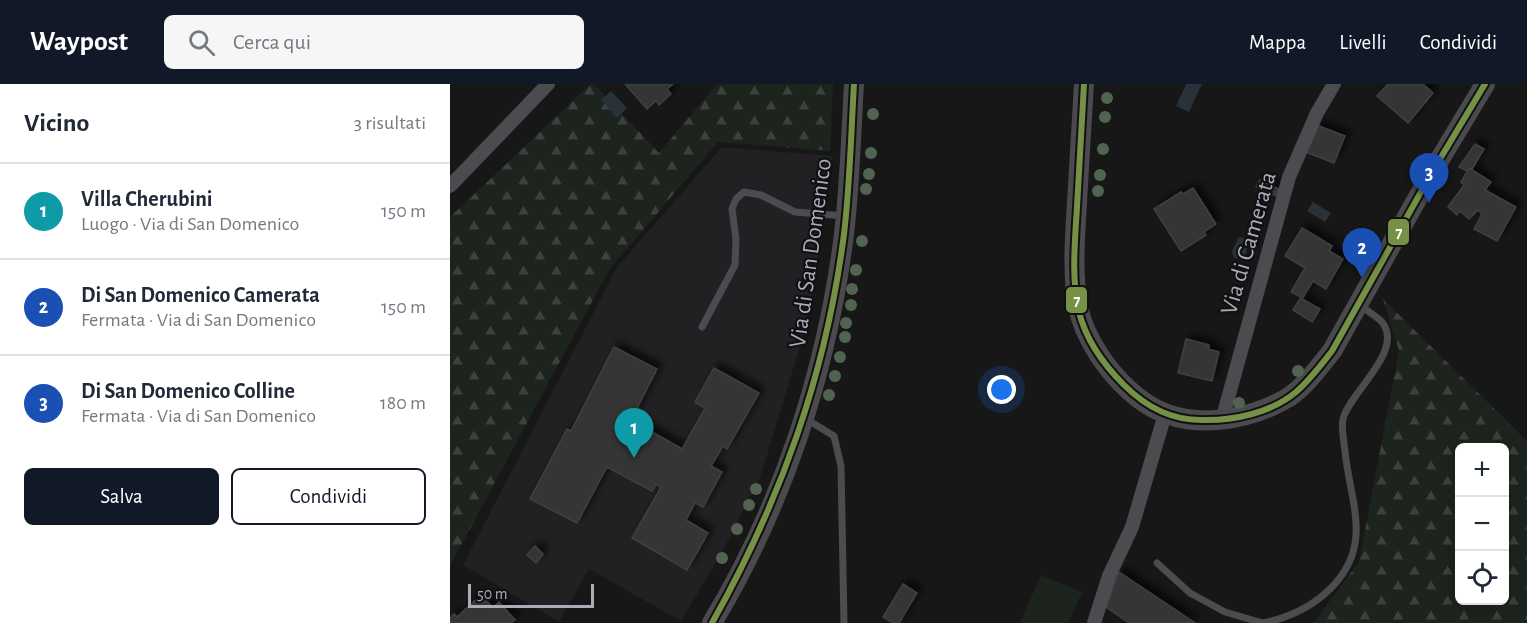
<!DOCTYPE html>
<html lang="it">
<meta charset="utf-8">
<style>
:root{--surface:#fff;--page:#f6f6f7;--text:#1f2937;--muted:#747a83;--line:#e0e1e3;--accent:#111827}
body{margin:0;font-family:"Alegreya Sans",sans-serif;background:var(--page);color:var(--text)}
.controls{position:absolute;right:18px;bottom:18px;display:grid;overflow:hidden;border-radius:9px;box-shadow:0 3px 15px #0003}
.controls button{width:54px;height:54px;display:grid;place-items:center;padding:0;border:0;border-bottom:2px solid var(--line);background:var(--surface);color:var(--text);font:30px sans-serif}
.scale{position:absolute;left:18px;bottom:15px;width:126px;box-sizing:border-box;padding-left:6px;border:3px solid #a8adb8;border-top:0;font-size:16px;line-height:21px;white-space:nowrap;color:#a8adb8;-webkit-text-stroke:4px #111113;paint-order:stroke}
.you{position:absolute;left:552px;top:306px;width:21px;height:21px;margin:-15px;border:4px solid #fff;border-radius:50%;background:#1a73e8;box-shadow:0 0 0 9px #1a73e833}
.badge{display:grid;place-items:center;width:39px;height:39px;border-radius:50%;background:var(--accent);color:#fff;font-size:20px;font-weight:700}
.pin{position:absolute;translate:-50% -50px;filter:drop-shadow(0 2px 3px #0008)}
.pin::after{content:'';position:absolute;top:32px;width:21px;height:18px;background:inherit;clip-path:polygon(0 0,100% 0,50% 100%)}
.list{margin:0;padding:0;list-style:none}
h2{display:flex;justify-content:space-between;align-items:center;height:78px;margin:0;padding:0 24px;font-size:26px}
h2 small{font-size:20px;font-weight:400;color:var(--muted)}
.list li{display:grid;grid-template-columns:39px 1fr auto;gap:18px;align-items:center;box-sizing:border-box;height:96px;padding:0 24px;border-top:2px solid var(--line)}
.list b{display:block;font-size:22px;white-space:nowrap}
.list p{margin:0;font-size:20px;white-space:nowrap;color:var(--muted)}
.list em{font-size:20px;font-style:normal;color:var(--muted)}
.actions{display:flex;gap:12px;padding:18px 24px}
.actions a{flex:1;padding:14px 0;border:2px solid var(--accent);border-radius:9px;text-align:center;font-size:21px;color:var(--accent)}
.actions .main{background:var(--accent);color:#fff}
.icon{flex:none;width:33px;height:33px;fill:none;stroke:currentColor;stroke-width:2;stroke-linecap:round;stroke-linejoin:round}
.map{position:relative;flex:none;width:1077px;height:539px;overflow:hidden}
header{display:flex;align-items:center;gap:36px;box-sizing:border-box;height:84px;padding:0 30px;background:var(--accent);color:#fff}
header strong{font-size:28px}
nav{display:flex;gap:33px;margin-inline-start:auto;font-size:21px}
.search{width:420px;height:54px;background:var(--page);display:flex;align-items:center;gap:15px;box-sizing:border-box;padding:0 21px;border-radius:9px;color:var(--muted);font-size:22px}
main{display:flex}
aside{flex:1;background:var(--surface)}
.map>svg:first-child{display:block}
.built{fill:#212123}
.forest{fill:url(#forest-firs);fill-rule:evenodd}
.garden{fill:#1d241e}
.water{fill:#2a3239}
.building{fill:#353536;stroke:#3f4043;stroke-width:1.5;filter:url(#shadow)}
.lines{fill:none;stroke-linecap:round;stroke-linejoin:round}
.service{stroke:#4b4c50;stroke-width:7}
.minor{stroke:#4b4c50;stroke-width:14}
.secondary{stroke:#4a4a4e;stroke-width:20}
.bus-1-casing{stroke:#111113;stroke-width:10}
.bus-1{stroke:#759145;stroke-width:6}
.tree{fill:#506451}
.labels{text-anchor:middle;stroke-width:4.5;stroke-linejoin:round;paint-order:stroke}
.street-label{font-size:24px;fill:#a8adb8;stroke:#111113}
.line-badge{stroke:#111113;stroke-width:2}
.badge-label{font-size:16px;text-anchor:middle;font-weight:bold;fill:#fff}
</style>
<header>
<strong>Waypost</strong>
<div class="search"><svg class="icon" aria-label="search" viewBox="0 0 24 24"><circle cx="10" cy="10" r="6"/><path d="M15 15l6 6"/></svg>Cerca qui</div>
<nav><a>Mappa</a><a>Livelli</a><a>Condividi</a></nav>
</header>
<main>
<aside>
<h2>Vicino<small>3 risultati</small></h2>
<ul class="list">
<li><span class="badge" style="background:#0f9aa8">1</span><div><b>Villa Cherubini</b><p>Luogo · Via di San Domenico</p></div><em>150 m</em></li>
<li><span class="badge" style="background:#1a4fb4">2</span><div><b>Di San Domenico Camerata</b><p>Fermata · Via di San Domenico</p></div><em>150 m</em></li>
<li><span class="badge" style="background:#1a4fb4">3</span><div><b>Di San Domenico Colline</b><p>Fermata · Via di San Domenico</p></div><em>180 m</em></li>
</ul>
<div class="actions"><a class="main">Salva</a><a>Condividi</a></div>
</aside>
<div class="map">
<svg width="1077" height="539" viewBox="0 0 1077 539">
<defs>
<pattern id="forest-firs" width="22" height="20" patternUnits="userSpaceOnUse" patternTransform="scale(1.5)"><rect width="22" height="20" fill="#1d241e"/><path d="M5 1l3.5 6h-7zM16 11l3.5 6h-7z" fill="#3b413d"/></pattern>
<filter id="shadow"><feDropShadow dx="5.5" dy="-5.5" stdDeviation="3" flood-color="#0009"/></filter>
</defs>
<rect width="100%" height="100%" fill="#171717"/>
<polygon class="built" points="272,63 383,72 373,130 366,194 351,259 310,394 270,472 231,537 139,485 109,538 13,481 167,183"/>
<g class="forest">
<polygon points="141,0 144,0 209,69 267,0 383,0 380,67 268,58 159,186 0,482 0,133"/>
<path d="M933 215 1077 357V539H863L909 478 949 267ZM1010 364H1054V516H1010Z"/>
</g>
<polygon class="garden" points="591,491 632,508 618,539 570,539"/>
<g class="water">
<polygon points="736,0 752,0 739,28 726,22"/>
<polygon points="161,7 177,24 167,34 151,16"/>
<polygon points="863,118 881,129 875,138 857,127"/>
<polygon points="789,153 794,154 797,166 794,174 784,174 782,167"/>
</g>
<g class="building">
<polygon points="175,0 223,0 217,5 221,10 209,21 206,17 197,25"/>
<polygon points="938,0 973,0 983,9 958,39 927,12"/>
<polygon points="866,41 895,52 884,79 856,68"/>
<polygon points="1025,60 1034,65 1022,85 1019,84 1017,87 1009,83"/>
<polygon points="1019,84 1041,98 1035,106 1066,123 1047,157 1024,145 1032,130 1028,126 1019,135 1010,127 1007,131 998,123 1014,101 1011,98"/>
<polygon points="810,96 829,105 826,112 806,103"/>
<polygon points="743,104 766,140 754,148 756,151 731,167 704,125 731,108 733,110"/>
<polygon points="852,144 882,162 879,167 893,175 876,205 863,197 852,215 870,225 862,238 843,226 851,213 841,208 855,184 835,172"/>
<polygon points="736,255 759,261 758,265 769,268 762,297 728,289"/>
<polygon points="164,263 207,285 181,336 232,365 255,324 245,318 264,284 309,309 277,365 273,362 261,382 272,388 253,423 245,419 236,436 258,449 237,486 182,454 211,403 206,400 202,407 157,383 127,439 80,415 117,345 121,347"/>
<polygon points="85,462 93,470 86,479 77,471"/>
<polygon points="669,488 745,539 679,539 656,523"/>
<polygon points="453,500 467,509 449,539 443,539 433,533"/>
<polygon points="31,511 43,524 49,518 65,536 61,539 0,539 0,534 4,530 7,533"/>
</g>
<g class="lines">
<g class="service">
<polyline points="252,243 285,181 286,155 282,125 286,115 294,108 311,111 345,128 395,132"/>
<polyline points="356,335 384,352 391,382 394,539"/>
<polyline points="707,479 740,509 775,528 813,539"/>
<path d="M813 539C838 534 862 523 881 504 924 461 900 418 895 367 894 357 891 344 893 335 899 309 955 267 932 238 926 232 917 227 910 221"/>
</g>
<g class="minor">
<polyline points="0,102 98,0"/>
<polyline points="772,336 839,93 867,29 884,0"/>
<polyline points="644,539 659,492 682,443 715,330"/>
</g>
<g class="secondary">
<path d="M634 0C632 39 629 78 627 118 625 152 622 188 628 222 631 239 640 257 649 271 664 294 690 321 717 330 756 344 804 334 839 313 856 301 869 283 882 267L981 90 1035 0"/>
<path d="M262 539C333 421 377 287 394 150 400 100 401 50 404 0"/>
</g>
<g class="bus-1-casing">
<g id="bus-1">
<path d="M634 0C632 41 629 82 627 123 625 157 621 194 629 228 636 256 654 281 674 301 695 322 721 336 751 336 783 337 821 329 846 308 860 296 871 281 882 267L981 90 1035 0"/>
<path d="M262 539C331 416 376 290 394 150 400 100 401 50 404 0"/>
</g>
</g>
<use href="#bus-1" class="bus-1"/>
</g>
<g class="tree">
<circle cx="657" cy="14" r="6"/>
<circle cx="423" cy="30" r="6"/>
<circle cx="655" cy="33" r="6"/>
<circle cx="653" cy="65" r="6"/>
<circle cx="421" cy="69" r="6"/>
<circle cx="419" cy="90" r="6"/>
<circle cx="650" cy="91" r="6"/>
<circle cx="416" cy="105" r="6"/>
<circle cx="648" cy="107" r="6"/>
<circle cx="412" cy="157" r="6"/>
<circle cx="406" cy="186" r="6"/>
<circle cx="402" cy="205" r="6"/>
<circle cx="401" cy="221" r="6"/>
<circle cx="396" cy="239" r="6"/>
<circle cx="395" cy="253" r="6"/>
<circle cx="390" cy="273" r="6"/>
<circle cx="848" cy="287" r="6"/>
<circle cx="385" cy="292" r="6"/>
<circle cx="379" cy="311" r="6"/>
<circle cx="789" cy="319" r="6"/>
<circle cx="306" cy="405" r="6"/>
<circle cx="299" cy="421" r="6"/>
<circle cx="287" cy="445" r="6"/>
<circle cx="272" cy="474" r="6"/>
</g>
<g class="labels">
<g class="street-label">
<text transform="translate(798 159) rotate(-74)" y="8">Via di Camerata</text>
<text transform="translate(360 169) rotate(-82)" y="8">Via di San Domenico</text>
</g>
</g>
<g class="line-badge">
<rect x="937" y="134" width="23" height="28" rx="6" fill="#759145"/>
<rect x="615" y="202" width="23" height="28" rx="6" fill="#759145"/>
</g>
<g class="badge-label">
<text x="949" y="154">7</text>
<text x="627" y="222">7</text>
</g>
</svg>
<div class="controls">
<button>+</button>
<button>−</button>
<button><svg class="icon" aria-label="locate" viewBox="0 0 24 24"><circle cx="12" cy="12" r="6"/><path d="M12 2v4M12 18v4M2 12h4M18 12h4"/></svg></button>
</div>
<div class="scale">50 m</div>
<div class="you"></div>
<div class="pin badge" style="left:184px;top:374px;background:#0f9aa8">1</div>
<div class="pin badge" style="left:912px;top:194px;background:#1a4fb4">2</div>
<div class="pin badge" style="left:979px;top:119px;background:#1a4fb4">3</div>
</div>
</main>
